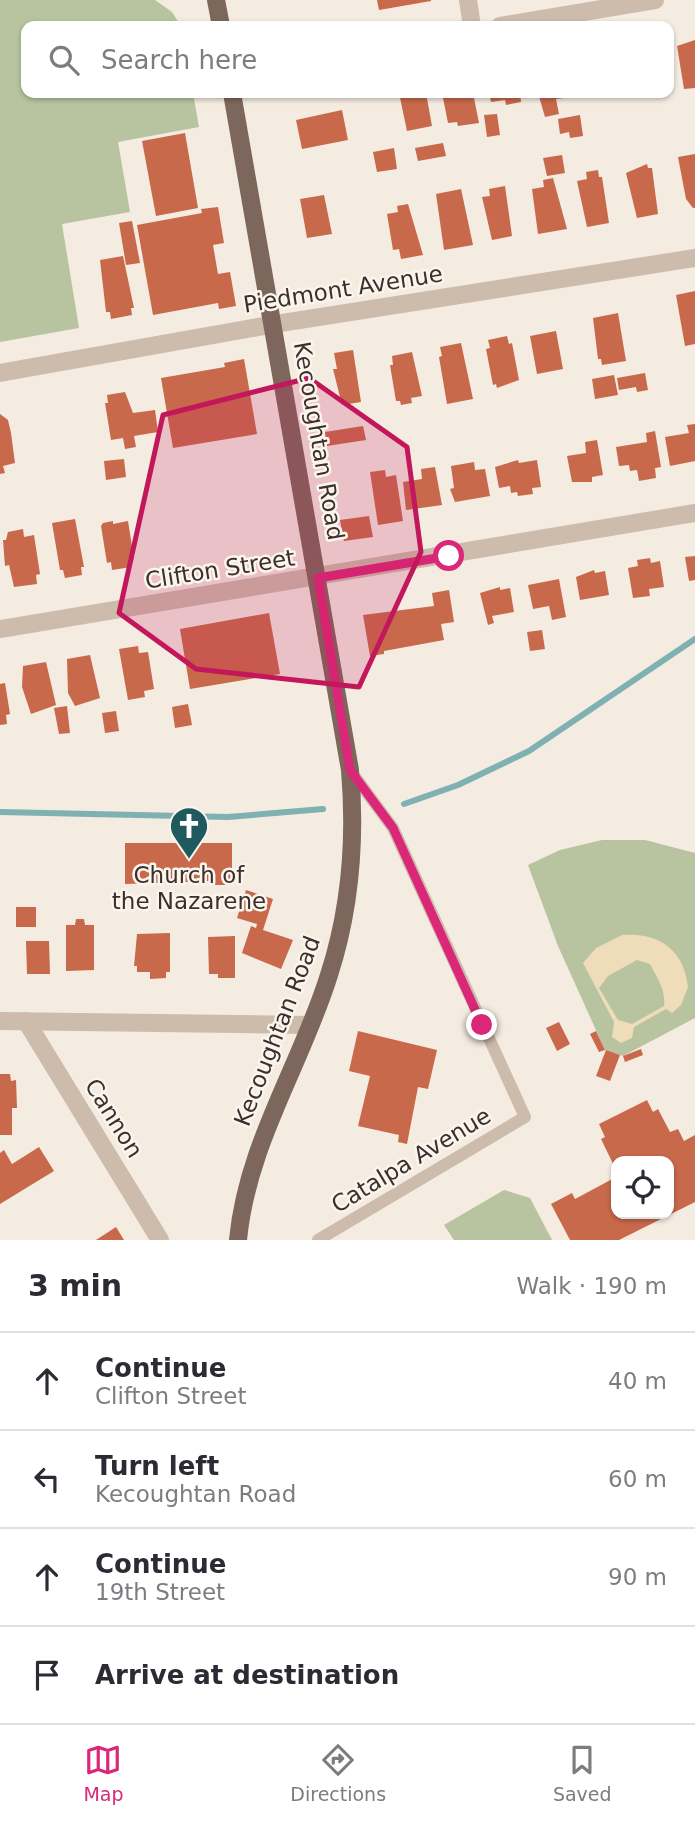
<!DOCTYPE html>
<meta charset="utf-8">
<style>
:root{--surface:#fff;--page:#f7f7f7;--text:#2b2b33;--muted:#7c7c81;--line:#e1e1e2;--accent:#db2777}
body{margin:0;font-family:"DejaVu Sans",sans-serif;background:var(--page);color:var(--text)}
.controls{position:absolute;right:21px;bottom:21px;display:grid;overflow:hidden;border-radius:14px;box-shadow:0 2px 5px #0004}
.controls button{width:63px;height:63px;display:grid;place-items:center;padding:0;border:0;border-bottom:2px solid var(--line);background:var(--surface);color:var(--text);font:35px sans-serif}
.stop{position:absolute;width:21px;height:21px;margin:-16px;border:5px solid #db2777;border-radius:50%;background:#fff}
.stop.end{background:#db2777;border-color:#fff;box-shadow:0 2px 7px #0008}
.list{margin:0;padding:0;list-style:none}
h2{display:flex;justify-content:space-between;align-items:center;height:91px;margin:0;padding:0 28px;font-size:30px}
h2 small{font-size:23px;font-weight:400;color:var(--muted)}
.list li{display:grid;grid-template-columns:46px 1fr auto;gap:21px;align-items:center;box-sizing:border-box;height:98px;padding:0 28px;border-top:2px solid var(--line)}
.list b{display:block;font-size:26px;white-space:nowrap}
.list p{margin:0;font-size:23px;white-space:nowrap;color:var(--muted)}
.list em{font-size:23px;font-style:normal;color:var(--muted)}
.icon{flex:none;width:38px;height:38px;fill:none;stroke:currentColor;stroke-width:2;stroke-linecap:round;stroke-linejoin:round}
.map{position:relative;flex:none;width:695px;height:1240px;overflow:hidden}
.search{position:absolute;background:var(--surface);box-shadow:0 2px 5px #0004;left:21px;right:21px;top:21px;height:77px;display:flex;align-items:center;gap:18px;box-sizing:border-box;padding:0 24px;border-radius:14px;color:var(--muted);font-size:26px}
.sheet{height:483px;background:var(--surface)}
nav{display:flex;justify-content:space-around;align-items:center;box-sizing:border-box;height:98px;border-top:2px solid var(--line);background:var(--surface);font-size:19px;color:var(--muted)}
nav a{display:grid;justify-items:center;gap:4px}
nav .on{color:var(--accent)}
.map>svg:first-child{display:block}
.green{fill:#b8c4a0}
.sand{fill:#efdcb8;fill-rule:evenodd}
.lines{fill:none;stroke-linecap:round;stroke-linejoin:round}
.stream{stroke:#7fb0b2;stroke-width:6}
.building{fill:#c8694b}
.lane{stroke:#cdbbac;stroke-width:12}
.street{stroke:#cdbbac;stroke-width:18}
.primary{stroke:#7d675c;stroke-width:18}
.route{stroke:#db2777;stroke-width:9}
.marked{fill:#c2185b;fill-opacity:0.2;stroke:#c2185b;stroke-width:5;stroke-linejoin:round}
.labels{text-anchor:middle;stroke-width:5;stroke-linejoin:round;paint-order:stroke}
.street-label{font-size:23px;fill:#3b302b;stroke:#fbf5ee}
.poi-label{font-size:23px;fill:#3b302b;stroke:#fbf5ee}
</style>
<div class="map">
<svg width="695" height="1240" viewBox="0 0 695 1240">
<rect width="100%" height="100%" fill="#f4ebe1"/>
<g class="green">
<polygon points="0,0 155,0 172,12 181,26 26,26 26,93 193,93 199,127 118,142 130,212 62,224 79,328 0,342"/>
<polygon points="602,840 645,840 695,853 695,1018 623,1056 605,1050 558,946 528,865 560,850"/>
<polygon points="504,1190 530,1198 552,1240 454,1240 444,1225"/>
</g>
<path class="sand" d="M622 935C658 932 684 949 688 987L681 1005 672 1013 666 1009 634 1027 632 1038 621 1043 612 1037 614 1022 583 963 596 948ZM637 960 650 964C657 978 666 990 664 1006L632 1024 618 1020 599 988 608 976Z"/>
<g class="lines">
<g class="stream">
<polyline points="404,804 458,785 529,751 695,639"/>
<polyline points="0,812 228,817 323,809"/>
</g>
</g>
<g class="building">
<polygon points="377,0 431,0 431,1 379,10"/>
<polygon points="695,40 695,88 684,89 677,46"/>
<polygon points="399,93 426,93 432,126 407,131"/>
<polygon points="442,93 473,93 479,123 458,126 457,122 448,123"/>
<polygon points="489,93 520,93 521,102 506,105 505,100 491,102"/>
<polygon points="538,93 564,93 564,98 556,99 559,114 545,117"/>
<polygon points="342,110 348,140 302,149 296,120"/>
<polygon points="497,114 500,135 487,137 484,115"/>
<polygon points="580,115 583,136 570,138 569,132 560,134 558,119"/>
<polygon points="185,133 198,208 156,216 142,141"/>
<polygon points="443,143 446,156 418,161 415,148"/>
<polygon points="394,148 397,169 377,172 373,152"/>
<polygon points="695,154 695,208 693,208 686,199 678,157"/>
<polygon points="562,155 565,173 547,176 543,158"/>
<polygon points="647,164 648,168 652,168 658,214 637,218 626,173"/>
<polygon points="598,170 599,177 602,177 609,223 587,227 577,181 587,179 586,172"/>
<polygon points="553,178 567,229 538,234 532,189 544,187 543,180"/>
<polygon points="505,186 512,236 492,240 482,197 490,196 489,189"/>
<polygon points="461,189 473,245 444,250 436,194"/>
<polygon points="324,195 332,234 307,238 300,199"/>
<polygon points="408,204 423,255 401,259 399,249 393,250 387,214 398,212 397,206"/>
<polygon points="218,207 224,243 213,245 218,274 230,272 236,306 219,309 218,303 153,315 137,225 202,213 201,209"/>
<polygon points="132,221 140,263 126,265 119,223"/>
<polygon points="123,256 134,308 131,308 132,315 111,319 110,312 106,312 100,260"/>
<polygon points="695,291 695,344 685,346 676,295"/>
<polygon points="618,313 626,361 602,365 601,359 598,359 593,318"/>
<polygon points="556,331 563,369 537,374 530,336"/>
<polygon points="507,336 509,344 512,343 519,380 497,388 496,384 493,385 486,349 490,348 488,340"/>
<polygon points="461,343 473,399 447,404 439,357 442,356 440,347"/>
<polygon points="353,350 361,402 342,405 333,369 337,369 334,353"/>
<polygon points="412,352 422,396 411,398 412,403 401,405 400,401 396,401 390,365 393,365 392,356"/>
<polygon points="244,359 257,434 173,448 161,378 225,367 224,363"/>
<polygon points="645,373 648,390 637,392 636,387 619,390 617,378"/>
<polygon points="614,375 618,395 595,399 592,379"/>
<polygon points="125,392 133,413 155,410 158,432 134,436 136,447 125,449 123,438 111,440 105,403 108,403 107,395"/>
<polygon points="0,414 8,420 11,433 15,463 3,466 5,473 0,474"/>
<polygon points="695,424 695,461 670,466 665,437 689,433 687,425"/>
<polygon points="363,426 366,440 327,446 325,432"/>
<polygon points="655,431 661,467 655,468 656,478 639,481 637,470 630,471 629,465 619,466 616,447 647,442 646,433"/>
<polygon points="597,440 603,475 592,477 592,482 572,482 567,456 586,453 585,442"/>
<polygon points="124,459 126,477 106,480 104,461"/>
<polygon points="518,460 519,463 537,460 541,487 532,488 533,494 518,496 517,492 511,493 510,486 499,488 495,467"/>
<polygon points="474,462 475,470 485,469 490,496 455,502 450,489 454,488 451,466"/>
<polygon points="435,467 442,505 406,510 403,482 422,479 421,469"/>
<polygon points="385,470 386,477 396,475 403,521 378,525 370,472"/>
<polygon points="369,516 373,537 344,541 340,520"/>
<polygon points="75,519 84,567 81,567 82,575 65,578 63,570 60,570 52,523"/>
<polygon points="113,521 113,524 128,521 134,559 130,560 131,567 112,570 111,562 107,563 101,526 103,523"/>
<polygon points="23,529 24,537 34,535 40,574 36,575 37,584 14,587 9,565 5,566 3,540 6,540 8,532"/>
<polygon points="695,556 695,580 689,581 685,557"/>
<polygon points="650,558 651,563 660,561 664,587 649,589 650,596 633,598 628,568 638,566 637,560"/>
<polygon points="594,570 595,573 605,571 609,595 580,600 576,577"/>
<polygon points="559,579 566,617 552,620 549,606 533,609 528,585"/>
<polygon points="500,587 500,590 510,588 514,612 492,616 494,623 488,625 480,593"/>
<polygon points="449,590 454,622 441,624 444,640 384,651 384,654 370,656 363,615 434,606 432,593"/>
<polygon points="269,613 280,674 190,689 180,629"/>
<polygon points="542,630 545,649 530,651 527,632"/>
<polygon points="138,646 139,653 148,652 154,689 144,691 145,697 128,700 119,649"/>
<polygon points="90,655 100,698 75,706 68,693 67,659"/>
<polygon points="46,662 56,705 31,714 22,687 23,666"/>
<polygon points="5,683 10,714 6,715 7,724 0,725 0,684"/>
<polygon points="188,704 192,725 175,728 172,707"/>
<polygon points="67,706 70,733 59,734 54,708"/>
<polygon points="116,711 119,731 105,733 102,713"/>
<polygon points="125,843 232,843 232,885 214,885 214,881 125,884"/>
<polygon points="246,890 273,899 263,930 293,940 281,969 242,953 251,926 256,928 257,924 237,918"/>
<rect x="16" y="907" width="20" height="20"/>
<polygon points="76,919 84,919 85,925 94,925 94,970 66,971 66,925 75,925"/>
<polygon points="170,933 170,972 166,972 166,978 150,979 150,972 137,972 137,966 134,966 137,934"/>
<polygon points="235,936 235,978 218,978 218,974 209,974 208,937"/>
<polygon points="26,941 49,941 50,974 27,974"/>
<polygon points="559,1022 570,1044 557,1051 546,1028"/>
<polygon points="358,1031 437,1050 428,1089 418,1087 407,1144 398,1142 399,1135 358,1126 370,1076 349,1071"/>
<polygon points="596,1031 605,1050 599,1052 590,1034"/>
<polygon points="641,1049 643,1055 625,1062 623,1056"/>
<polygon points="606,1050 620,1055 610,1081 596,1076"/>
<polygon points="0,1074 10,1074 11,1081 16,1080 17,1108 12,1108 12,1135 0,1135"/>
<polygon points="647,1100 653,1112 658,1109 670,1132 678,1129 684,1141 695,1135 695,1202 619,1240 570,1240 551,1204 572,1193 575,1199 616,1177 616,1214 669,1214 669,1161 616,1161 616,1170 601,1139 605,1137 599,1124"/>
<polygon points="39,1147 54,1171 0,1204 0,1153 4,1150 12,1164"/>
<polygon points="116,1227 124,1240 96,1240"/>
</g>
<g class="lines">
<polyline class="lane" points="318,1240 525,1117 393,828 350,770"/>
<g class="street">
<polyline points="468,0 472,26"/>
<polyline points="500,26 655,0"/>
<polyline points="0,373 275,324 695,258"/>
<polyline points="0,629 695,513"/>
<polyline points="0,1021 310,1025"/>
<polyline points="26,1021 160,1240"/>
</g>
<g class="primary">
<polyline points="216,0 221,26"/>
<path d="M232 93 350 770C356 841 351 907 329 975 301 1065 247 1144 238 1240"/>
</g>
</g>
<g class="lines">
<polyline class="route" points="449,556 318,578 350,770 393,828 482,1025"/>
</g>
<path class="marked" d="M309 378 407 447 421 552 359 687 196 669 119 613 163 415Z"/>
<defs>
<g id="church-pin" transform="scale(2.0125)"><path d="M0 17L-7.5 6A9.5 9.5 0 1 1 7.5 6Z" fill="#1f5a5e" stroke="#fbf5ee"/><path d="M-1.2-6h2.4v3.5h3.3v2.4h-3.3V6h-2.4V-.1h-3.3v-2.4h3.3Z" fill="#fff"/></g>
</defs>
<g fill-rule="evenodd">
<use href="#church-pin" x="189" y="826"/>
</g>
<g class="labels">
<g class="street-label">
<text transform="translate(343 289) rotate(-9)" y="8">Piedmont Avenue</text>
<text transform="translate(319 441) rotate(80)" y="8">Kecoughtan Road</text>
<text transform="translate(220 569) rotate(-9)" y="8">Clifton Street</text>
<text transform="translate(277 1031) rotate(-69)" y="8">Kecoughtan Road</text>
<text transform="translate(114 1118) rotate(58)" y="8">Cannon</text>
<text transform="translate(411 1160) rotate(-31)" y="8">Catalpa Avenue</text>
</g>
<g class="poi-label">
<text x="189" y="883">Church of<tspan x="189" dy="26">the Nazarene</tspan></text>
</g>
</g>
</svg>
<div class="controls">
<button><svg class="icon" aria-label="locate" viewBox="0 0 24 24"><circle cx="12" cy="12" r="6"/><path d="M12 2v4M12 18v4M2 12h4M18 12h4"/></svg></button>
</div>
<div class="stop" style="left:449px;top:556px"></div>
<div class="stop end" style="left:482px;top:1025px"></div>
<div class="search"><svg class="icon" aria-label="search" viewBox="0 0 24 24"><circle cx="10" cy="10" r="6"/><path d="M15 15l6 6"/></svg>Search here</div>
</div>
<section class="sheet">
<h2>3 min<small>Walk · 190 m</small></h2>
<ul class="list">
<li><svg class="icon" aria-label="ahead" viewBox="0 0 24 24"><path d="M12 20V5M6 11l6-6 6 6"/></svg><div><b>Continue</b><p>Clifton Street</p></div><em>40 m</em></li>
<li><svg class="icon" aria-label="left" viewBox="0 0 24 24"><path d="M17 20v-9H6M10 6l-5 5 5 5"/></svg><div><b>Turn left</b><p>Kecoughtan Road</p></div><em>60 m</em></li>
<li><svg class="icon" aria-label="ahead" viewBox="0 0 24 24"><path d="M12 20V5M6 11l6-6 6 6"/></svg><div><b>Continue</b><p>19th Street</p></div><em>90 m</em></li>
<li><svg class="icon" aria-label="arrive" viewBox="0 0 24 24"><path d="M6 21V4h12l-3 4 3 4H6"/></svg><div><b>Arrive at destination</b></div></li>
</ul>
</section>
<nav>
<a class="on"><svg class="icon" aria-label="map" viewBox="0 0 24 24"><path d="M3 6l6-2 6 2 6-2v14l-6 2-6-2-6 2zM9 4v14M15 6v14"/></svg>Map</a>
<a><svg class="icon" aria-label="directions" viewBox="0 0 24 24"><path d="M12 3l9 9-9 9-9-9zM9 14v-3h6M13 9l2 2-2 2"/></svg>Directions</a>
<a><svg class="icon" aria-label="saved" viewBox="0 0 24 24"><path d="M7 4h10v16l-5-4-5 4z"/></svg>Saved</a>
</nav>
